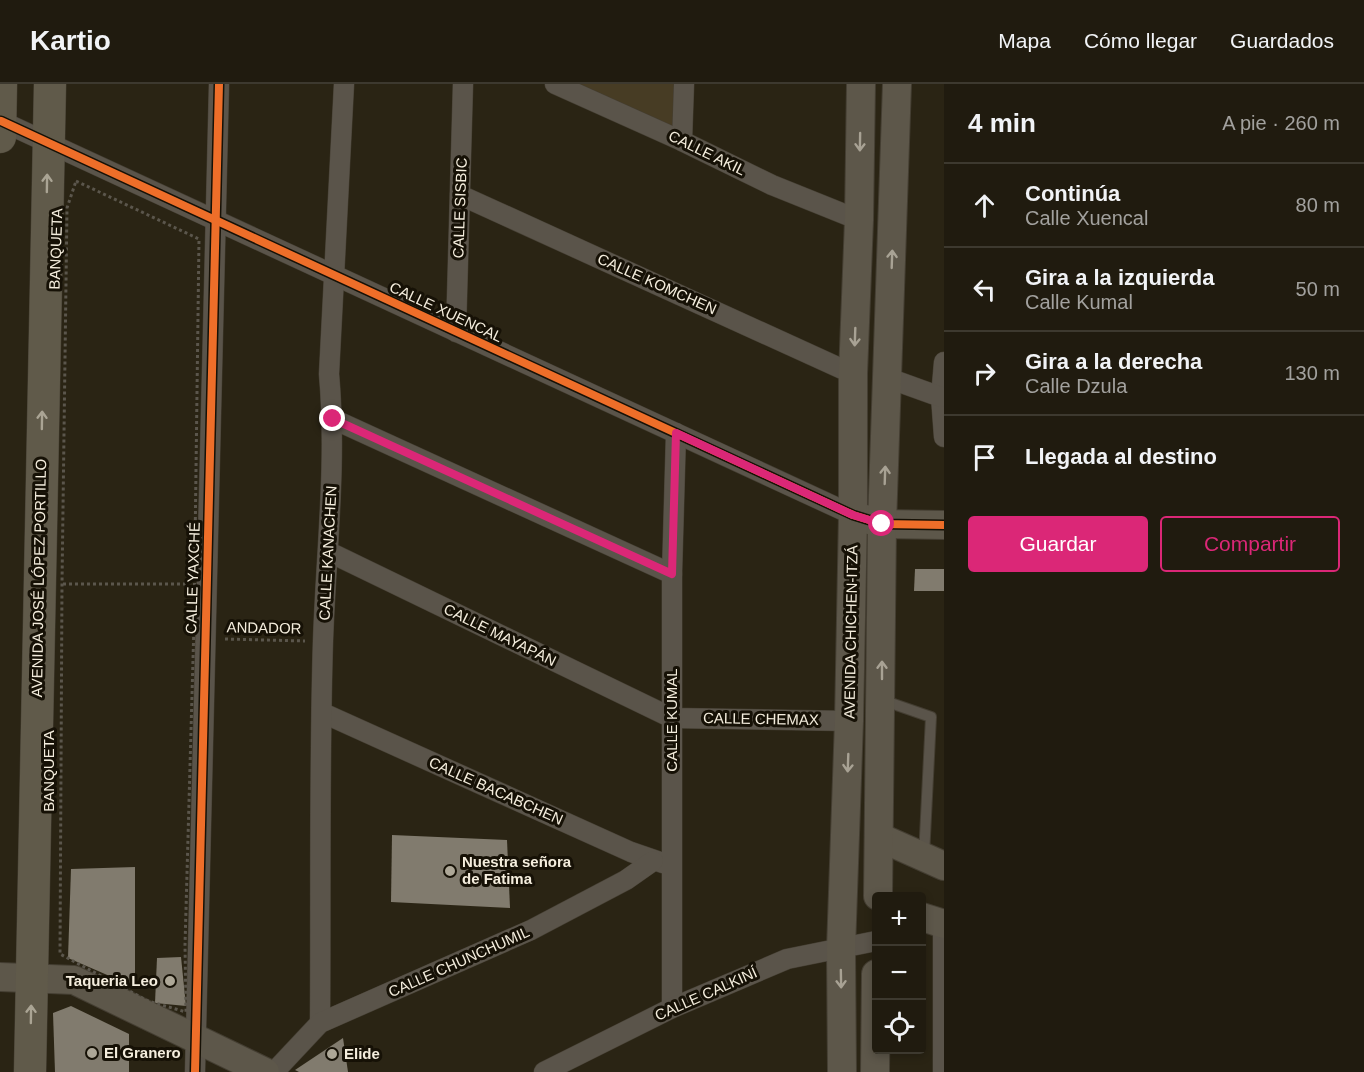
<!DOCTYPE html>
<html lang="es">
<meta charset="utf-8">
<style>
:root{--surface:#201b0f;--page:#2d281d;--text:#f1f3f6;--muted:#a2a19e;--line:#3d392f;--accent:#db2777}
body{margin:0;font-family:Arial,sans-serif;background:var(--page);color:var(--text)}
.controls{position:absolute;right:18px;bottom:18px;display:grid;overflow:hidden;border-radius:6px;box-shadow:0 3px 9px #0003}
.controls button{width:54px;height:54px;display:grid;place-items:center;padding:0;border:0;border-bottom:2px solid var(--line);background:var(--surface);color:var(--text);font:30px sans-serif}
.stop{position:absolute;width:18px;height:18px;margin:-14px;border:4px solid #db2777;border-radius:50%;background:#fff}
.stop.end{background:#db2777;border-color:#fff;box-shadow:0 2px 6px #0008}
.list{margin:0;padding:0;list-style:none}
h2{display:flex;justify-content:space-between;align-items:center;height:78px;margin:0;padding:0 24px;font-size:26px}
h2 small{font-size:20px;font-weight:400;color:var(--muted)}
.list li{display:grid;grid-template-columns:39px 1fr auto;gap:18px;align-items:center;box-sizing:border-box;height:84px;padding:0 24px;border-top:2px solid var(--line)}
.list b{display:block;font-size:22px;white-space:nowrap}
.list p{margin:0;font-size:20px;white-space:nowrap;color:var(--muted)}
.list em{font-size:20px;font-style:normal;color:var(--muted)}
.actions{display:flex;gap:12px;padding:18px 24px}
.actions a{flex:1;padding:14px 0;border:2px solid var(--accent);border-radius:6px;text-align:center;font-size:21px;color:var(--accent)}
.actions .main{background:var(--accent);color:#fff}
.icon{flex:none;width:33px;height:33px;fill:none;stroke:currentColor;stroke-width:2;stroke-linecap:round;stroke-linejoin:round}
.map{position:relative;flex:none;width:944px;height:988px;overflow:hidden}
header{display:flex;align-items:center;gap:36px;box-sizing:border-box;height:84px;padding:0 30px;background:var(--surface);border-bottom:2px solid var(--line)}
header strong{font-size:28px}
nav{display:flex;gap:33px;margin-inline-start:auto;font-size:21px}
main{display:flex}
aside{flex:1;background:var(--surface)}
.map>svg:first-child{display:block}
.green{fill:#473c24}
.building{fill:#817b6e}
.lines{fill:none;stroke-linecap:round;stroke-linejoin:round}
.lane-casing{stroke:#443e32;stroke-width:12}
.street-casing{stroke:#443e32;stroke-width:21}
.secondary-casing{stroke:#443e32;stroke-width:30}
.primary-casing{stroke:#443e32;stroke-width:33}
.path{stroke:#5b564c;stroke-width:3;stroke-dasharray:3 3;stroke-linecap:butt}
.lane{stroke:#5a544a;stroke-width:10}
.street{stroke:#5a544a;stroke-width:20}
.secondary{stroke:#5d574a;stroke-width:28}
.primary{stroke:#605a4a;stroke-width:32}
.cycleway-casing{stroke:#161106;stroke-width:11}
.cycleway{stroke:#ee6e29;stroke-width:8}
.oneway{stroke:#a8a294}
.oneway2{stroke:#aaa494}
.route{stroke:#db2777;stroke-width:8}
.poi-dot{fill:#ada797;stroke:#161106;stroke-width:2}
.labels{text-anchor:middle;stroke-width:6;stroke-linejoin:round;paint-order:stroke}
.street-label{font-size:15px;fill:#f4eddd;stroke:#161106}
.poi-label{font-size:15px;font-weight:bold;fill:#f4eddd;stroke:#161106;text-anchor:start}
</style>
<header>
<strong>Kartio</strong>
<nav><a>Mapa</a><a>Cómo llegar</a><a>Guardados</a></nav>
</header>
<main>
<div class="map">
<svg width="944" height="988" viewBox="0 0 944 988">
<rect width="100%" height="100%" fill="#2a2414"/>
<polygon class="green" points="571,0 676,0 673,44"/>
<g class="building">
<polygon points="915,485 944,485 944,507 914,507"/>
<polygon points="392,751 507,756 510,824 391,818"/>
<polygon points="135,783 135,903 68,874 71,785"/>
<polygon points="181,873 186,922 155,919 157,874"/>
<polygon points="71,922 129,950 129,988 55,988 53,929"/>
<polygon points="343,954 348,988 299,988 295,986"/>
</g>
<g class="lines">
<g class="lane-casing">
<polyline id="lane" points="882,616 931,633 924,772"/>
</g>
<g class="street-casing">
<g id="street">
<polyline points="555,0 682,57 772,101 859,136"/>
<polyline points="1,37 853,431"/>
<polyline points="682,57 684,0"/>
<polyline points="460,111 853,290"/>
<polyline points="456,248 463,0"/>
<polyline points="944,278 941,313 944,353"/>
<polyline points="888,294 941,313"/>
<polyline points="333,335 672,490"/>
<polyline points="329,468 672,634 849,637"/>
<polyline points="323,629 631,768 663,779"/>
<polyline points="943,839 943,988"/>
<polyline points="672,924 672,490 676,349"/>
<path d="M320 939C321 812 319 684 323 557 326 468 337 379 329 290L344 0"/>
<polyline points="195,988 219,0"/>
<polyline points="274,988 320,939 531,846 626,796 653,777"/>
<polyline points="544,988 672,924 787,875 876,857"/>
</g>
</g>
<g class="secondary-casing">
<g id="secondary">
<polyline points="866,435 882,440 944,441"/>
<polyline points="879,753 944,782"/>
<polyline points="878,812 882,440 897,0"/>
<polyline points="922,833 944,840"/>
<polyline points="0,893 74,896 265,988"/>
<polyline points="842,988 841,865 849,637 853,431 853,290 859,136 861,0"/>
<polyline points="875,988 876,890"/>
</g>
</g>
<g class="primary-casing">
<g id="primary">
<polyline points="0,53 1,0"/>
<polyline points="30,988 50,0"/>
</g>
</g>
<g class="path">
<polygon points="76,97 199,155 194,540 185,861 186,928 148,917 60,870 62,500 67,124"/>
<polyline points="63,500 188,500"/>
<polyline points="225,555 305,557"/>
</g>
<use href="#lane" class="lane"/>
<use href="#street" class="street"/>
<use href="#secondary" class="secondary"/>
<use href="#primary" class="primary"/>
<g class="cycleway-casing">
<g id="cycleway">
<polyline points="1,37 853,431 882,440 944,441"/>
<polyline points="195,988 219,0"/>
</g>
</g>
<use href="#cycleway" class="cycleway"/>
</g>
<defs><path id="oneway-shaft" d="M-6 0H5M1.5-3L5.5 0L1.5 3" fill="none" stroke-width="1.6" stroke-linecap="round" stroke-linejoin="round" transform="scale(1.5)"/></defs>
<g class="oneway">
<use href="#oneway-shaft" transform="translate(860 58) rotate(91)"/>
<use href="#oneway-shaft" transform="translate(892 175) rotate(-88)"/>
<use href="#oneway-shaft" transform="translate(855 253) rotate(92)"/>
<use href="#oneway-shaft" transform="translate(885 391) rotate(-88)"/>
<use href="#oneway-shaft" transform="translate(882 586) rotate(-90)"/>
<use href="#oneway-shaft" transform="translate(848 679) rotate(92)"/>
<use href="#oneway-shaft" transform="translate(841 895) rotate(89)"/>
</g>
<g class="oneway2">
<use href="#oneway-shaft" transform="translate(47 99) rotate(-89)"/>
<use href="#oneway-shaft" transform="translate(42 336) rotate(-89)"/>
<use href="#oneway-shaft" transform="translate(31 930) rotate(-89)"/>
</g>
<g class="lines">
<polyline class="route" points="333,335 672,490 676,349 853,431 882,440"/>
</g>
<g class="poi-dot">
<circle cx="450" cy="787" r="6"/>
<circle cx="170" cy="897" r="6"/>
<circle cx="92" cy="969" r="6"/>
<circle cx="332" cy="970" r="6"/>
</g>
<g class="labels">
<g class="street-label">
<text transform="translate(707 69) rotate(26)" y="5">CALLE AKIL</text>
<text transform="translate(460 124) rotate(-88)" y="5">CALLE SISBIC</text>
<text transform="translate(56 165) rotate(-88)" y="5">BANQUETA</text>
<text transform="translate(657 200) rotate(24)" y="5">CALLE KOMCHEN</text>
<text transform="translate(446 228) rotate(25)" y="5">CALLE XUENCAL</text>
<text transform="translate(328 469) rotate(-87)" y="5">CALLE KANACHEN</text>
<text transform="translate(39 494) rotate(-89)" y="5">AVENIDA JOSÉ LÓPEZ PORTILLO</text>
<text transform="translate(193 494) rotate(-88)" y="5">CALLE YAXCHÉ</text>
<text transform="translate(264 544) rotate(1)" y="5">ANDADOR</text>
<text transform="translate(851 548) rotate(-89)" y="5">AVENIDA CHICHEN-ITZÁ</text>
<text transform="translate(500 551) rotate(26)" y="5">CALLE MAYAPÁN</text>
<text transform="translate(761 635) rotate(1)" y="5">CALLE CHEMAX</text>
<text transform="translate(672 636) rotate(-90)" y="5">CALLE KUMAL</text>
<text transform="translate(49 687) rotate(-90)" y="5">BANQUETA</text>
<text transform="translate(496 707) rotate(24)" y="5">CALLE BACABCHEN</text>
<text transform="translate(459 878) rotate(-24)" y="5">CALLE CHUNCHUMIL</text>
<text transform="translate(706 910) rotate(-24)" y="5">CALLE CALKINÍ</text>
</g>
<g class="poi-label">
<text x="462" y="783">Nuestra señora<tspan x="462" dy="17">de Fatima</tspan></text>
<text x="158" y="902" text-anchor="end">Taqueria Leo</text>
<text x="104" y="974">El Granero</text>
<text x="344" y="975">Elide</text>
</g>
</g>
</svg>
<div class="controls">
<button>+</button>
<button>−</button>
<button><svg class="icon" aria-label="locate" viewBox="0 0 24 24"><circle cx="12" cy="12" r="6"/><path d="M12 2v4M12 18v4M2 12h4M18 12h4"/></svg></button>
</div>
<div class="stop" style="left:882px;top:440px"></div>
<div class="stop end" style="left:333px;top:335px"></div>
</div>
<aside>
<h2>4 min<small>A pie · 260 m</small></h2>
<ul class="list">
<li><svg class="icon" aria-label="ahead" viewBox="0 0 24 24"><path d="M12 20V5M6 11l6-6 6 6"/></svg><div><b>Continúa</b><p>Calle Xuencal</p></div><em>80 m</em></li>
<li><svg class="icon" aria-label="left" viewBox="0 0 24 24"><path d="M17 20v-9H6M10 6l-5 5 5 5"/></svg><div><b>Gira a la izquierda</b><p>Calle Kumal</p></div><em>50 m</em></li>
<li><svg class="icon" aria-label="right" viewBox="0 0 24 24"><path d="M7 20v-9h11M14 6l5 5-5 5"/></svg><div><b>Gira a la derecha</b><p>Calle Dzula</p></div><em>130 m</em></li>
<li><svg class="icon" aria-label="arrive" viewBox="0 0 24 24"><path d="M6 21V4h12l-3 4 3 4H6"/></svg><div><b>Llegada al destino</b></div></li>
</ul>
<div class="actions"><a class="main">Guardar</a><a>Compartir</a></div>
</aside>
</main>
